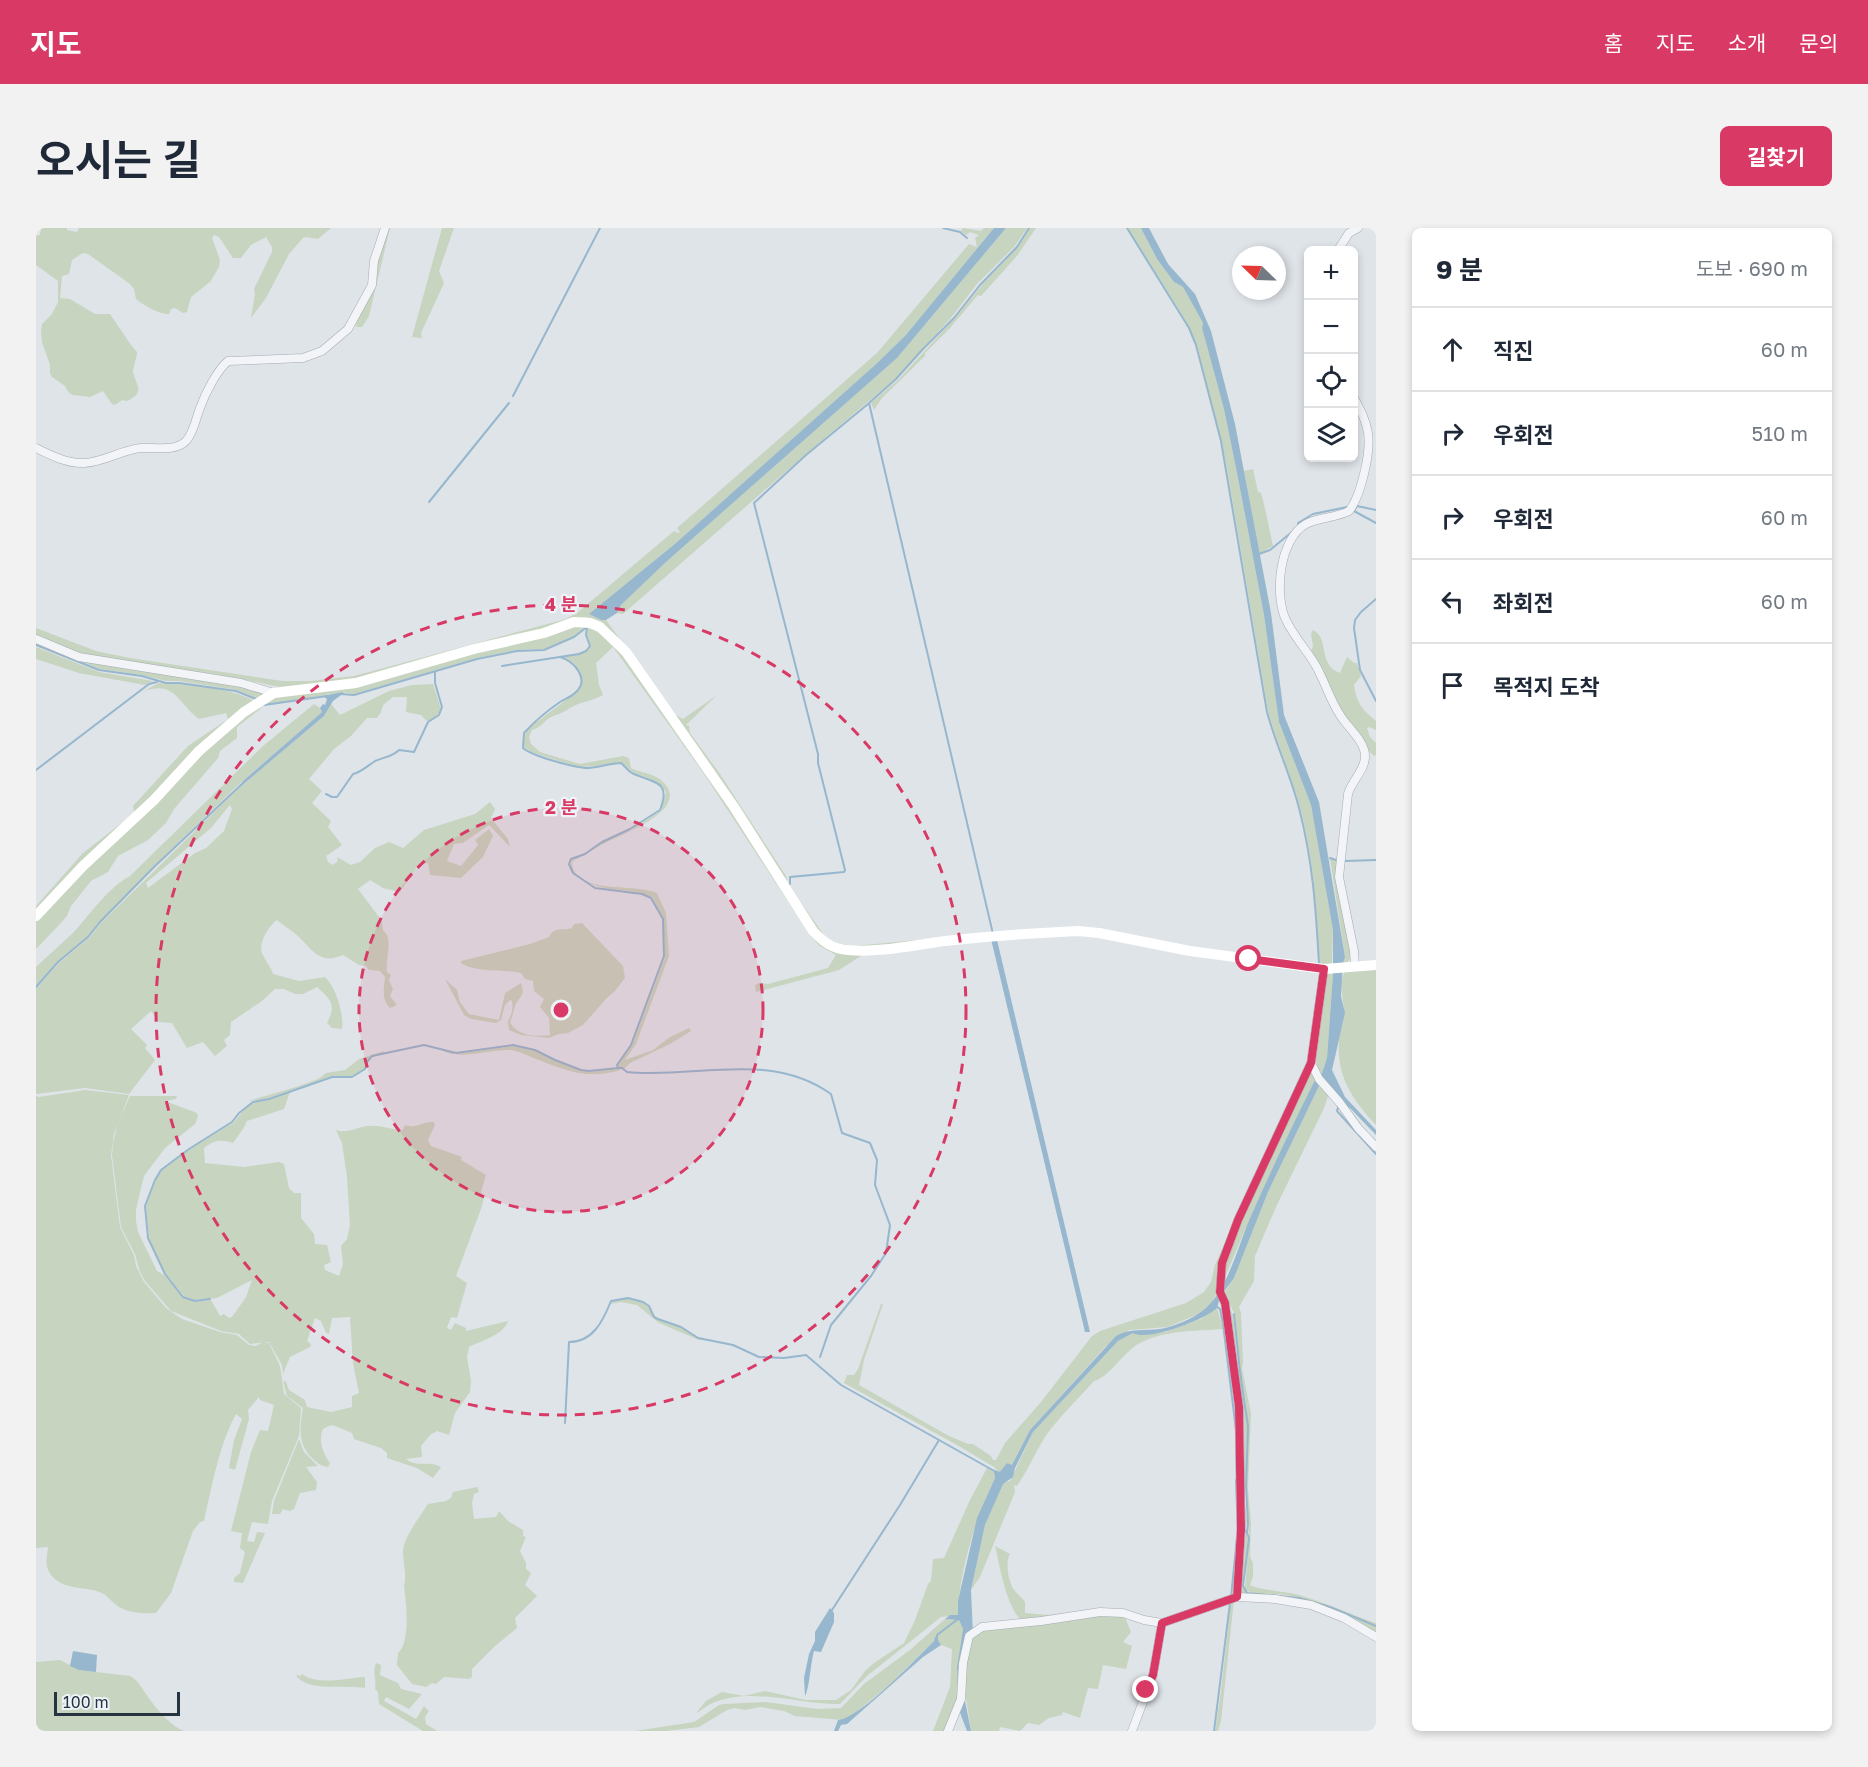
<!DOCTYPE html>
<html lang="ko">
<meta charset="utf-8">
<style>
:root{--surface:#fff;--page:#f2f2f3;--text:#1f2937;--muted:#747a83;--line:#e0e1e3;--accent:#d93965}
body{margin:0;font-family:"Golos Text","Noto Sans KR",sans-serif;background:var(--page);color:var(--text)}
.controls{position:absolute;right:18px;top:18px;display:grid;overflow:hidden;border-radius:9px;box-shadow:0 3px 9px #0003}
.controls button{width:54px;height:54px;display:grid;place-items:center;padding:0;border:0;border-bottom:2px solid var(--line);background:var(--surface);color:var(--text);font:30px sans-serif}
.compass{position:absolute;left:1196px;top:18px;width:54px;height:54px;border-radius:50%;background:var(--surface);box-shadow:0 3px 9px #0003;rotate:293deg}
.scale{position:absolute;left:18px;bottom:15px;width:126px;box-sizing:border-box;padding-left:6px;border:3px solid #263442;border-top:0;font-size:16px;line-height:21px;white-space:nowrap;color:#263442;-webkit-text-stroke:4px #eef3f7;paint-order:stroke}
.stop{position:absolute;width:18px;height:18px;margin:-14px;border:4px solid #d93965;border-radius:50%;background:#fff}
.stop.end{background:#d93965;border-color:#fff;box-shadow:0 2px 6px #0008}
.list{margin:0;padding:0;list-style:none}
h2{display:flex;justify-content:space-between;align-items:center;height:78px;margin:0;padding:0 24px;font-size:26px}
h2 small{font-size:20px;font-weight:400;color:var(--muted)}
.list li{display:grid;grid-template-columns:39px 1fr auto;gap:18px;align-items:center;box-sizing:border-box;height:84px;padding:0 24px;border-top:2px solid var(--line)}
.list b{display:block;font-size:22px;white-space:nowrap}
.list em{font-size:20px;font-style:normal;color:var(--muted)}
.icon{flex:none;width:33px;height:33px;fill:none;stroke:currentColor;stroke-width:2;stroke-linecap:round;stroke-linejoin:round}
.map{position:relative;flex:none;width:1340px;height:1503px;overflow:hidden;border-radius:9px}
header{display:flex;align-items:center;gap:36px;box-sizing:border-box;height:84px;padding:0 30px;background:var(--accent);color:#fff}
header strong{font-size:28px}
nav{display:flex;gap:33px;margin-inline-start:auto;font-size:21px}
.intro{display:flex;align-items:center;justify-content:space-between;box-sizing:border-box;height:144px;padding:0 36px}
h1{margin:0;font-size:42px}
.button{padding:15px 27px;border-radius:9px;background:var(--accent);color:#fff;font-size:21px;font-weight:700}
main{display:flex;gap:36px;padding:0 36px}
aside{flex:1;background:var(--surface);border-radius:9px;box-shadow:0 3px 9px #0003}
.map>svg:first-child{display:block}
.green{fill:#c7d4bf;fill-rule:evenodd}
.water{fill:#96b7cd}
.lines{fill:none;stroke-linecap:round;stroke-linejoin:round}
.stream{stroke:#96b7cd;stroke-width:2}
.street-casing{stroke:#a4acb4;stroke-width:9}
.street{stroke:#f2f4f7;stroke-width:8}
.secondary{stroke:#fff;stroke-width:10}
.route{stroke:#d93965;stroke-width:8}
.ring{fill:none;stroke:#d93965;stroke-width:3;stroke-dasharray:10 8}
.centre{fill:#d93965;stroke:#eef3f7;stroke-width:3}
.ring-label{font-size:18px;text-anchor:middle;font-weight:bold;fill:#d93965;stroke:#eef3f7;stroke-width:4.5;stroke-linejoin:round;paint-order:stroke}
</style>
<header>
<strong>지도</strong>
<nav><a>홈</a><a>지도</a><a>소개</a><a>문의</a></nav>
</header>
<div class="intro"><h1>오시는 길</h1><a class="button">길찾기</a></div>
<main>
<div class="map">
<svg width="1340" height="1503" viewBox="0 0 1340 1503">
<rect width="100%" height="100%" fill="#dfe4e9"/>
<g class="green">
<path d="M5 0H31V2L41 4 43 0H295L282 11 270 9 267 10 253 26 230 70 215 90 219 66 218 61 236 24V19L230 9 215 17 205 30H197L183 9 178 7 176 10 184 32 183 39 174 54 155 69 151 84 147 85 139 80 135 81 133 86C122 86 109 78 100 71L98 61 94 56 52 26 47 25 36 32 33 46 26 48 24 70 34 71 59 86H74L95 117 101 124C101 130 97 138 97 144 100 157 110 164 91 173L86 172 79 177 76 176 67 163 54 169 37 167 33 165 29 158 16 149 14 145V137L6 114 5 105 6 96 16 86 22 74V53L0 37V8L4 7Z"/>
<polygon points="351,0 354,0 333,88 326,99 320,99 321,93 337,62 338,43"/>
<polygon points="406,0 418,0 403,43 408,55 385,105 386,110 376,109"/>
<polygon points="927,0 945,3 948,0 958,0 869,108 839,137 640,315 553,386 565,392 570,392 638,486 647,491 681,467 650,497 653,498 654,505 684,546 750,648 752,656 790,710 802,715 818,718 955,705 817,720 788,712 567,397 551,389 541,390 488,407 319,451 243,459 202,450 44,426 0,407 0,400 60,423 94,430 246,453 274,453 318,448 530,391 541,385 638,303 642,305 644,304 641,300 841,125 933,16 941,19 939,10 943,7 934,4 930,7 925,3"/>
<polygon points="970,0 991,0 979,18 941,56 915,90 859,151 770,226 587,386 581,385 585,377 630,334 861,130"/>
<polygon points="994,0 1000,0 981,28 945,68 942,67 914,100 889,125 889,128 846,170 838,182 835,175 862,152 919,90 946,57 982,19"/>
<path d="M1092 0H1105L1121 31 1138 54 1147 59 1167 95 1166 100 1188 181 1202 250 1228 387 1243 494 1275 577 1297 702 1296 734 1294 737 1283 738C1281 684 1278 631 1264 579 1255 547 1241 515 1232 483L1189 229 1161 117 1145 85Z"/>
<path d="M1217 241 1222 264 1225 265C1230 282 1233 301 1237 318L1223 326 1208 243Z"/>
<polygon points="538,397 550,399 537,409 508,421 481,422 441,430 318,466 306,464 235,477 229,474 238,468 321,457"/>
<path d="M553 398 577 415 619 471 785 714 831 724 803 742 720 764 719 757 723 755 732 756 792 740 800 727 784 718 776 710 666 543 577 419 560 435 563 457 567 467C559 471 553 473 545 475 535 478 530 484 520 487 510 489 506 500 496 502L493 509 495 516 504 524 544 536 587 528 593 530 595 540C605 545 617 545 625 552 659 581 586 606 569 615 558 620 548 628 537 633L536 636C540 667 600 655 621 665L630 685 633 728 600 816 589 832 617 822 634 809 653 800 655 803 634 816 594 835 588 841 582 839V836L596 817 629 729 627 690 616 669C585 657 564 668 537 644L534 641 536 632 550 626 567 614 595 602 625 583 630 564 620 553 597 544 585 534 560 538 542 539 495 524 489 520C486 513 488 506 493 500L543 462C548 447 542 434 527 429 539 426 547 428 555 418L551 407Z"/>
<path d="M1277 402C1294 410 1281 437 1304 445L1311 429 1318 435H1321L1325 448 1318 457C1320 474 1327 483 1340 493V502L1333 499 1331 500 1334 509 1340 515V527L1338 528C1308 500 1292 459 1275 423L1277 418 1275 406Z"/>
<polygon points="0,414 42,432 204,457 230,465 222,471 201,462 143,453 130,453 106,447 64,441 0,416"/>
<polygon points="0,419 63,444 117,453 109,457 43,445 0,431"/>
<path d="M123 455C150 456 198 460 220 474L115 572 0 684V678L47 625 92 590 98 584 97 578 152 518 192 491 190 485 163 491C142 475 139 452 108 463Z"/>
<path d="M397 456 405 481C402 487 398 491 391 493L385 487 370 484 371 469H357L347 477 345 484 341 490H331L315 508 298 521 273 551 286 563 276 575 295 593 292 599 306 617 290 628 292 634 297 637 302 633 301 629 315 637 324 634 339 620 353 614 367 620 388 602 439 586 454 574 459 581 455 590 472 611 474 619 453 597 427 615 418 616 411 633 425 638 442 617 439 612 453 601 457 608 447 629 425 650 394 647 392 635 383 636 364 664 347 660 334 652 322 661 346 693 347 702C358 711 349 729 351 744L355 747 353 752 357 761 354 768 361 777 354 780C345 772 348 760 349 749L344 743 333 742 330 738 323 737 307 727C285 737 277 723 263 709 257 703 248 698 241 692 233 697 222 716 226 725 229 733 235 738 237 746L263 753 289 749C300 759 308 787 306 801L296 800 291 795C301 776 294 771 281 759L267 766H259L248 761H239L226 773 195 794 194 807 188 812 191 818 179 828 167 814 151 820 136 795 123 794 115 783 95 801 111 817 109 820 119 832 93 866 49 860 0 866V761L23 735 53 710 65 695 204 559 288 488 295 476 304 487 353 463 376 457ZM194 577 196 581 188 603 170 620 159 625 112 660 110 655 175 600Z"/>
<path d="M278 476 284 480 286 484 201 558 117 639 51 709 21 734 0 759V739C12 727 26 716 38 704 55 685 71 661 94 648L227 518Z"/>
<polygon points="228,478 201,499 201,510 184,523 182,530 138,581 130,595 112,612 82,628 72,644 55,653 35,678 31,688 23,697 0,721 0,690 165,523 210,485"/>
<polygon points="1294,630 1301,634 1300,646 1316,728 1312,734 1307,735 1309,729"/>
<path d="M546 695 587 738 589 750 579 763 570 771 547 797 532 805 523 806 513 810 485 807 473 802 472 793C476 787 477 781 476 773L474 772 469 777 465 792 460 795 435 791 428 787 409 751 421 762 424 774 433 786 463 792 469 765 485 755C490 769 482 769 479 778 477 784 477 788 474 794 481 808 500 809 514 807L513 790 504 779 508 771 498 763 497 753 489 751 485 745C469 741 439 745 425 735V733L494 716 513 709C518 698 527 703 536 700L538 696Z"/>
<path d="M1340 739V897C1316 871 1300 848 1303 811 1304 802 1309 793 1308 784 1308 771 1302 756 1309 743Z"/>
<polygon points="1289,745 1297,746 1291,830 1286,845 1282,841 1279,830"/>
<path d="M477 818 498 822 519 833 545 842 553 844 581 840 585 842C550 852 532 843 500 831 492 828 483 823 474 822 455 821 421 833 406 822L420 826Z"/>
<path d="M348 823 349 826C337 828 332 829 329 841L316 848H296L229 871H234L254 864 248 881 211 893 207 901 197 915C185 911 178 912 168 920L169 935 208 939 243 934 248 936 253 960 258 965H265V990L278 1006 279 1016 291 1017 295 1034 288 1037 289 1042 303 1048 307 1036 305 1018 311 1011 314 997 311 949 306 915 300 902C312 906 320 899 332 898 344 897 355 901 366 903L369 897C380 901 387 893 398 894L399 897 392 912 395 918 426 929 425 932 450 947 445 964 448 969 446 978 420 1048 431 1055 421 1090 415 1089 411 1100 415 1102 419 1095 430 1100V1103L472 1093C468 1107 444 1113 433 1119L431 1129 435 1153 434 1164 419 1185 413 1207 401 1203 394 1207 385 1218 386 1229 370 1231C381 1240 393 1232 405 1239L397 1250 381 1240 351 1230V1225L345 1220 318 1211 316 1205 299 1198 295 1197 287 1201C282 1212 287 1226 294 1235L292 1239C285 1238 282 1236 276 1230 261 1215 264 1199 267 1180L251 1168 247 1153 250 1154 253 1162 269 1172 271 1179 295 1184 316 1179V1168L323 1165 317 1135 314 1089 296 1090 293 1106 290 1105 285 1093 279 1090 271 1113 275 1116 274 1119 254 1129 247 1146 246 1137 233 1114 214 1116 203 1106 185 1103 135 1083 109 1053 104 1044 99 1026 85 999 76 927 77 915 82 895 94 868H141L140 871 129 873 161 885 162 888 159 896 129 920 108 948 100 981V993L102 1004 121 1043 128 1047 147 1069 159 1074 175 1072 184 1088 188 1086 193 1090 196 1089 210 1069 216 1052 181 1070 159 1072 148 1068 130 1046 118 1024 113 1009 110 978 120 952 126 942 154 921 197 895 211 878 228 871 212 873 260 859 282 851 290 845 309 842 323 831Z"/>
<polygon points="1276,842 1280,850 1214,990 1187,1054 1188,1036 1205,993"/>
<path d="M1284 856 1293 865 1288 880 1240 979 1219 1028 1218 1053 1203 1079 1205 1085 1207 1134 1206 1140 1215 1186 1212 1260 1215 1295 1214 1328 1217 1335V1348L1214 1357C1219 1361 1250 1364 1259 1366 1287 1373 1313 1386 1340 1395V1397C1310 1387 1282 1372 1250 1367 1238 1365 1218 1369 1209 1361L1213 1310 1210 1258 1212 1198 1210 1174 1204 1144 1199 1086 1192 1074 1194 1083 1197 1086 1203 1145 1209 1174 1211 1198 1209 1274 1211 1294 1208 1303 1212 1310 1207 1360 1212 1366 1264 1371 1294 1380 1340 1399V1407L1293 1381 1206 1366 1205 1362 1206 1220 1188 1065 1198 1050 1232 964Z"/>
<path d="M49 862 93 867 78 906 75 927 84 999 98 1027 100 1038 108 1054 130 1080 146 1091 184 1104 201 1107 213 1117 220 1118 227 1114 233 1115 244 1138 248 1166 265 1180 263 1208 236 1273 232 1296 216 1294 211 1313 218 1314 221 1304 229 1305 207 1355 198 1354V1350L204 1345 209 1324 204 1320 206 1305 195 1303 215 1224 224 1202 232 1203 238 1177 224 1172 223 1169 212 1182 213 1191 199 1242 193 1240 198 1212 206 1191 200 1186C183 1217 176 1258 168 1293L164 1294 157 1303 135 1365 120 1385C107 1386 94 1385 83 1379 77 1375 73 1370 68 1366 51 1357 29 1364 15 1347 8 1337 11 1330 12 1319L0 1320V868L3 869Z"/>
<polygon points="1215,954 1201,992 1182,1063 1175,1075 1162,1086 1132,1099 1093,1102 1069,1119 994,1202 976,1238 971,1235 964,1245 958,1239 921,1217 808,1155 811,1147 818,1147 822,1141 845,1076 847,1076 828,1132 823,1157 913,1208 932,1216 937,1216 955,1228 957,1232 960,1232 969,1215 1005,1174 1056,1108 1064,1103 1150,1075 1168,1064 1175,1054 1179,1037"/>
<polygon points="584,1071 592,1071 607,1075 612,1079 621,1091 645,1099 662,1110 676,1112 663,1112 623,1095 601,1077 585,1074 574,1076 576,1074"/>
<path d="M1181 1080 1187 1101C1160 1103 1129 1102 1104 1115 1088 1123 1073 1150 1058 1153 1042 1171 1023 1189 1009 1209 999 1225 992 1242 981 1258L978 1257 979 1264 944 1349 935 1362 949 1297 967 1255 974 1253 997 1204 1082 1113 1097 1105 1130 1104 1165 1091Z"/>
<polygon points="263,1211 268,1224 282,1238 270,1239 281,1254 280,1262 264,1265 258,1281 254,1283 247,1281 244,1286 236,1286 238,1273"/>
<path d="M951 1240 958 1244 959 1250C940 1289 923 1343 922 1387L905 1389 831 1448 804 1476C764 1477 718 1459 679 1474 672 1476 667 1482 660 1485L670 1473 686 1464 708 1468 729 1463 770 1472H800L815 1462 829 1443 838 1435 868 1415 879 1392 892 1356 895 1353 897 1331 908 1330 934 1272Z"/>
<path d="M441 1259 443 1264 438 1266 436 1275 438 1291 460 1289 463 1283 472 1293 487 1302V1308L490 1309 484 1323 490 1335V1341L495 1345 489 1357 501 1368 479 1390 481 1400 458 1419 436 1441V1449L433 1451 408 1449 400 1456 396 1455 390 1459 376 1456 361 1437 362 1425C375 1414 370 1374 368 1358 371 1346 367 1335 367 1324 367 1310 385 1287 392 1276L410 1273 415 1270 417 1264Z"/>
<path d="M959 1318 974 1326C969 1334 972 1355 979 1363 982 1367 986 1369 989 1374V1385L1012 1387 1042 1384 985 1392C970 1377 964 1339 959 1318Z"/>
<polygon points="1195,1371 1198,1372 1185,1493 1182,1503 1179,1503 1185,1463"/>
<path d="M1065 1385 1088 1387 1095 1404 1087 1414 1096 1418 1090 1441 1067 1437 1062 1461 1052 1460 1044 1490 1027 1484 1026 1487 1013 1490 1003 1497 992 1495 984 1503 964 1499 963 1503H935C931 1471 917 1422 947 1399Z"/>
<polygon points="909,1391 923,1392 927,1401 921,1439 923,1470 911,1503 897,1503 914,1459 916,1421 905,1417 899,1409 898,1413 853,1457 813,1490 806,1492 759,1488 748,1483 724,1479 709,1482 699,1480 691,1482 663,1499 630,1503 599,1503 658,1494 683,1477 688,1476 730,1474 781,1481 805,1480 828,1456 874,1422"/>
<path d="M24 1432 43 1442 94 1448C102 1452 105 1459 110 1466 119 1479 133 1497 148 1503H0V1434Z"/>
<path d="M340 1435 345 1437 344 1447 362 1455 365 1461 386 1466 373 1481 350 1469 348 1473 380 1491 388 1478 393 1483 389 1489 390 1496 401 1503H387L343 1476 342 1464 339 1461C341 1451 336 1445 340 1435Z"/>
<path d="M266 1446C282 1458 311 1450 329 1449V1460C312 1457 269 1464 260 1447L265 1448Z"/>
</g>
<g class="water">
<polygon points="958,0 970,0 861,130 630,334 585,377 581,385 570,392 565,392 553,386 640,315 839,137 869,108"/>
<path d="M1105 0H1113L1132 36 1159 66 1175 103 1199 196 1235 385 1248 487 1283 574 1309 729 1307 735 1305 768 1309 785 1296 842 1309 869 1340 902V907L1315 881 1284 856 1232 964 1198 1050 1184 1069 1181 1080C1170 1091 1112 1114 1097 1105L1082 1113 997 1204 979 1240 977 1249 967 1256 949 1297 935 1362 937 1407 930 1433 928 1468 935 1503H931L923 1482 921 1439 927 1401 923 1392 909 1391 914 1387H922V1373L941 1290 959 1250 958 1244 959 1242 964 1244 971 1235 976 1237 994 1202 1080 1108C1094 1100 1109 1103 1124 1101 1137 1099 1156 1091 1166 1083 1191 1065 1202 1018 1214 990 1235 943 1257 896 1280 850L1286 845 1291 830 1297 746V702L1275 577 1243 494 1228 387 1202 250 1188 181 1166 100 1167 95 1147 59 1138 54 1121 31Z"/>
<polygon points="306,464 308,465 297,473 288,488 204,559 207,553 286,484 284,480 287,476 289,477 291,471 287,468"/>
<polygon points="955,711 961,712 1054,1104 1049,1104"/>
<path d="M794 1380 798 1385V1394L785 1424 778 1423C775 1433 773 1463 769 1468L768 1450 773 1426 779 1413V1404Z"/>
<path d="M899 1408 905 1417 887 1429 811 1496 805 1497 802 1503H798L802 1492C822 1492 882 1429 898 1413Z"/>
<polygon points="37,1423 61,1427 60,1444 43,1442 34,1438"/>
</g>
<g class="lines">
<g class="stream">
<polyline points="907,0 924,4 931,10"/>
<path d="M1091 0 1153 100 1160 117 1185 213 1231 484C1240 517 1255 548 1263 580 1277 633 1280 683 1283 736"/>
<polyline points="477,168 564,0"/>
<polyline points="393,274 473,175"/>
<polyline points="1318,283 1340,295"/>
<polyline points="1318,283 1321,278 1340,282"/>
<polyline points="1262,299 1262,295 1277,286 1311,279"/>
<polyline points="1223,326 1234,322 1256,304"/>
<polyline points="1340,371 1325,384 1319,392 1318,400 1324,442 1340,473"/>
<polyline points="0,417 63,442 106,448 130,455 143,455 200,463 220,471"/>
<path d="M524 429C538 433 554 451 540 464 535 469 529 471 524 474 511 483 498 494 488 505L487 520C496 528 539 540 552 540 563 540 573 535 585 535 589 538 591 542 596 545 617 555 636 552 624 582L594 601 566 614 549 626 535 631 533 636 537 645 559 660 606 666 615 670 627 691 628 728 595 817 581 837 582 840"/>
<polyline points="466,438 543,426 550,423 554,418 550,407 551,400"/>
<polyline points="305,466 318,467 441,431 481,423 508,422 538,409 551,399"/>
<polyline points="228,477 291,468"/>
<polyline points="0,542 113,456 121,454"/>
<path d="M290 566 296 569H301L317 546C326 544 331 538 339 533 348 529 356 529 363 522L378 524 392 494 403 487 406 479 399 455V444"/>
<polyline points="1294,630 1300,632"/>
<polyline points="1309,633 1340,632"/>
<polyline points="754,656 754,649 808,644 809,642 782,535 782,526 718,275 770,227 832,176"/>
<polyline points="957,706 833,175 860,151 887,121 918,90 944,57 981,19 993,0"/>
<polyline points="0,759 22,734 52,709 64,694 118,639 207,555"/>
<polyline points="1303,876 1301,883 1340,926"/>
<path d="M174 1071 159 1073 147 1069 129 1046 112 1010 109 978 119 952 125 942 153 921 196 894 203 885 217 874 233 871 296 849H316L329 841 331 834 336 828 388 817 420 825 477 817 499 822 519 832 545 842 553 843 582 840H586L591 844C660 851 733 822 795 866L806 905 834 915 841 932 839 957 854 997 850 1025 835 1048 795 1097 784 1129"/>
<polyline points="1180,1078 1184,1081 1187,1096 1200,1202"/>
<polyline points="1198,1086 1204,1144 1212,1198 1210,1258 1212,1295 1211,1304"/>
<path d="M529 1195 533 1114C557 1114 567 1093 575 1073L592 1070 607 1074 613 1078 618 1089 622 1091 645 1099 662 1110 697 1117 723 1129 748 1130 770 1127 805 1157 960 1244"/>
<polyline points="1200,1252 1201,1280"/>
<polyline points="1210,1303 1213,1310 1207,1358 1211,1365 1263,1370 1294,1379 1340,1398"/>
<polyline points="1195,1369 1201,1309"/>
<polyline points="796,1382 864,1277 903,1212"/>
<polyline points="901,1414 901,1407 922,1391"/>
<polyline points="1178,1503 1194,1375"/>
</g>
<g class="street-casing">
<g id="street">
<polyline points="1302,22 1313,5 1322,0"/>
<path d="M1318 170C1324 181 1330 192 1332 205 1335 224 1325 268 1313 283 1300 290 1283 289 1270 296 1243 311 1238 367 1250 392 1258 409 1271 422 1280 438 1289 454 1294 472 1304 487 1311 499 1330 514 1329 529 1329 542 1315 554 1312 566L1303 649 1318 723 1319 739"/>
<path d="M0 220C14 227 32 236 48 235 68 234 85 222 105 220 119 219 139 224 150 213 158 204 160 190 164 180 169 166 181 142 192 133L267 130 286 123 312 101 336 57 338 33 349 0"/>
<polyline points="0,411 43,429 205,455 238,465"/>
<polyline points="1288,741 1275,835 1283,851 1304,875 1322,900 1340,919"/>
<polyline points="1201,1369 1205,1301 1203,1179 1189,1075 1184,1064 1186,1036 1202,992 1275,835"/>
<polyline points="912,1503 925,1471 927,1435 933,1408 946,1399 1005,1393 1064,1384 1087,1385 1108,1392 1126,1395 1201,1369 1239,1371 1275,1377 1308,1390 1340,1409"/>
<polyline points="1096,1503 1117,1447 1126,1395"/>
</g>
</g>
<use href="#street" class="street"/>
<path class="secondary" d="M0 688 47 638 118 572 163 523 208 484 238 465 320 455 438 421 508 405 538 394 554 395 564 399 590 424 698 579 777 703C787 714 797 721 812 722 844 725 877 717 909 713 953 708 998 705 1042 703L1063 705 1154 723 1288 741 1340 737"/>
</g>
<g class="lines">
<polyline class="route" points="1110,1462 1117,1447 1126,1395 1201,1369 1205,1301 1203,1179 1189,1075 1184,1064 1186,1035 1202,992 1275,835 1288,741 1213,731"/>
</g>
<circle cx="525" cy="782" r="202" fill="#d93965" fill-opacity=".12"/>
<g class="ring">
<circle cx="525" cy="782" r="202"/>
<circle cx="525" cy="782" r="405"/>
</g>
<circle cx="525" cy="782" r="9" class="centre"/>
<g class="ring-label">
<text x="525" y="383">4 분</text>
<text x="525" y="586">2 분</text>
</g>
</svg>
<div class="controls">
<button>+</button>
<button>−</button>
<button><svg class="icon" aria-label="locate" viewBox="0 0 24 24"><circle cx="12" cy="12" r="6"/><path d="M12 2v4M12 18v4M2 12h4M18 12h4"/></svg></button>
<button><svg class="icon" aria-label="layers" viewBox="0 0 24 24"><path d="M12 4l9 5-9 5-9-5zM3 14l9 5 9-5"/></svg></button>
</div>
<svg class="compass" viewBox="-18 -18 36 36"><path d="M0-13l5 13h-10z" fill="#e53935"/><path d="M0 13l5-13h-10z" fill="#747a83"/></svg>
<div class="scale">100 m</div>
<div class="stop" style="left:1213px;top:731px"></div>
<div class="stop end" style="left:1110px;top:1462px"></div>
</div>
<aside>
<h2>9 분<small>도보 · 690 m</small></h2>
<ul class="list">
<li><svg class="icon" aria-label="ahead" viewBox="0 0 24 24"><path d="M12 20V5M6 11l6-6 6 6"/></svg><div><b>직진</b></div><em>60 m</em></li>
<li><svg class="icon" aria-label="right" viewBox="0 0 24 24"><path d="M7 20v-9h11M14 6l5 5-5 5"/></svg><div><b>우회전</b></div><em>510 m</em></li>
<li><svg class="icon" aria-label="right" viewBox="0 0 24 24"><path d="M7 20v-9h11M14 6l5 5-5 5"/></svg><div><b>우회전</b></div><em>60 m</em></li>
<li><svg class="icon" aria-label="left" viewBox="0 0 24 24"><path d="M17 20v-9H6M10 6l-5 5 5 5"/></svg><div><b>좌회전</b></div><em>60 m</em></li>
<li><svg class="icon" aria-label="arrive" viewBox="0 0 24 24"><path d="M6 21V4h12l-3 4 3 4H6"/></svg><div><b>목적지 도착</b></div></li>
</ul>
</aside>
</main>
